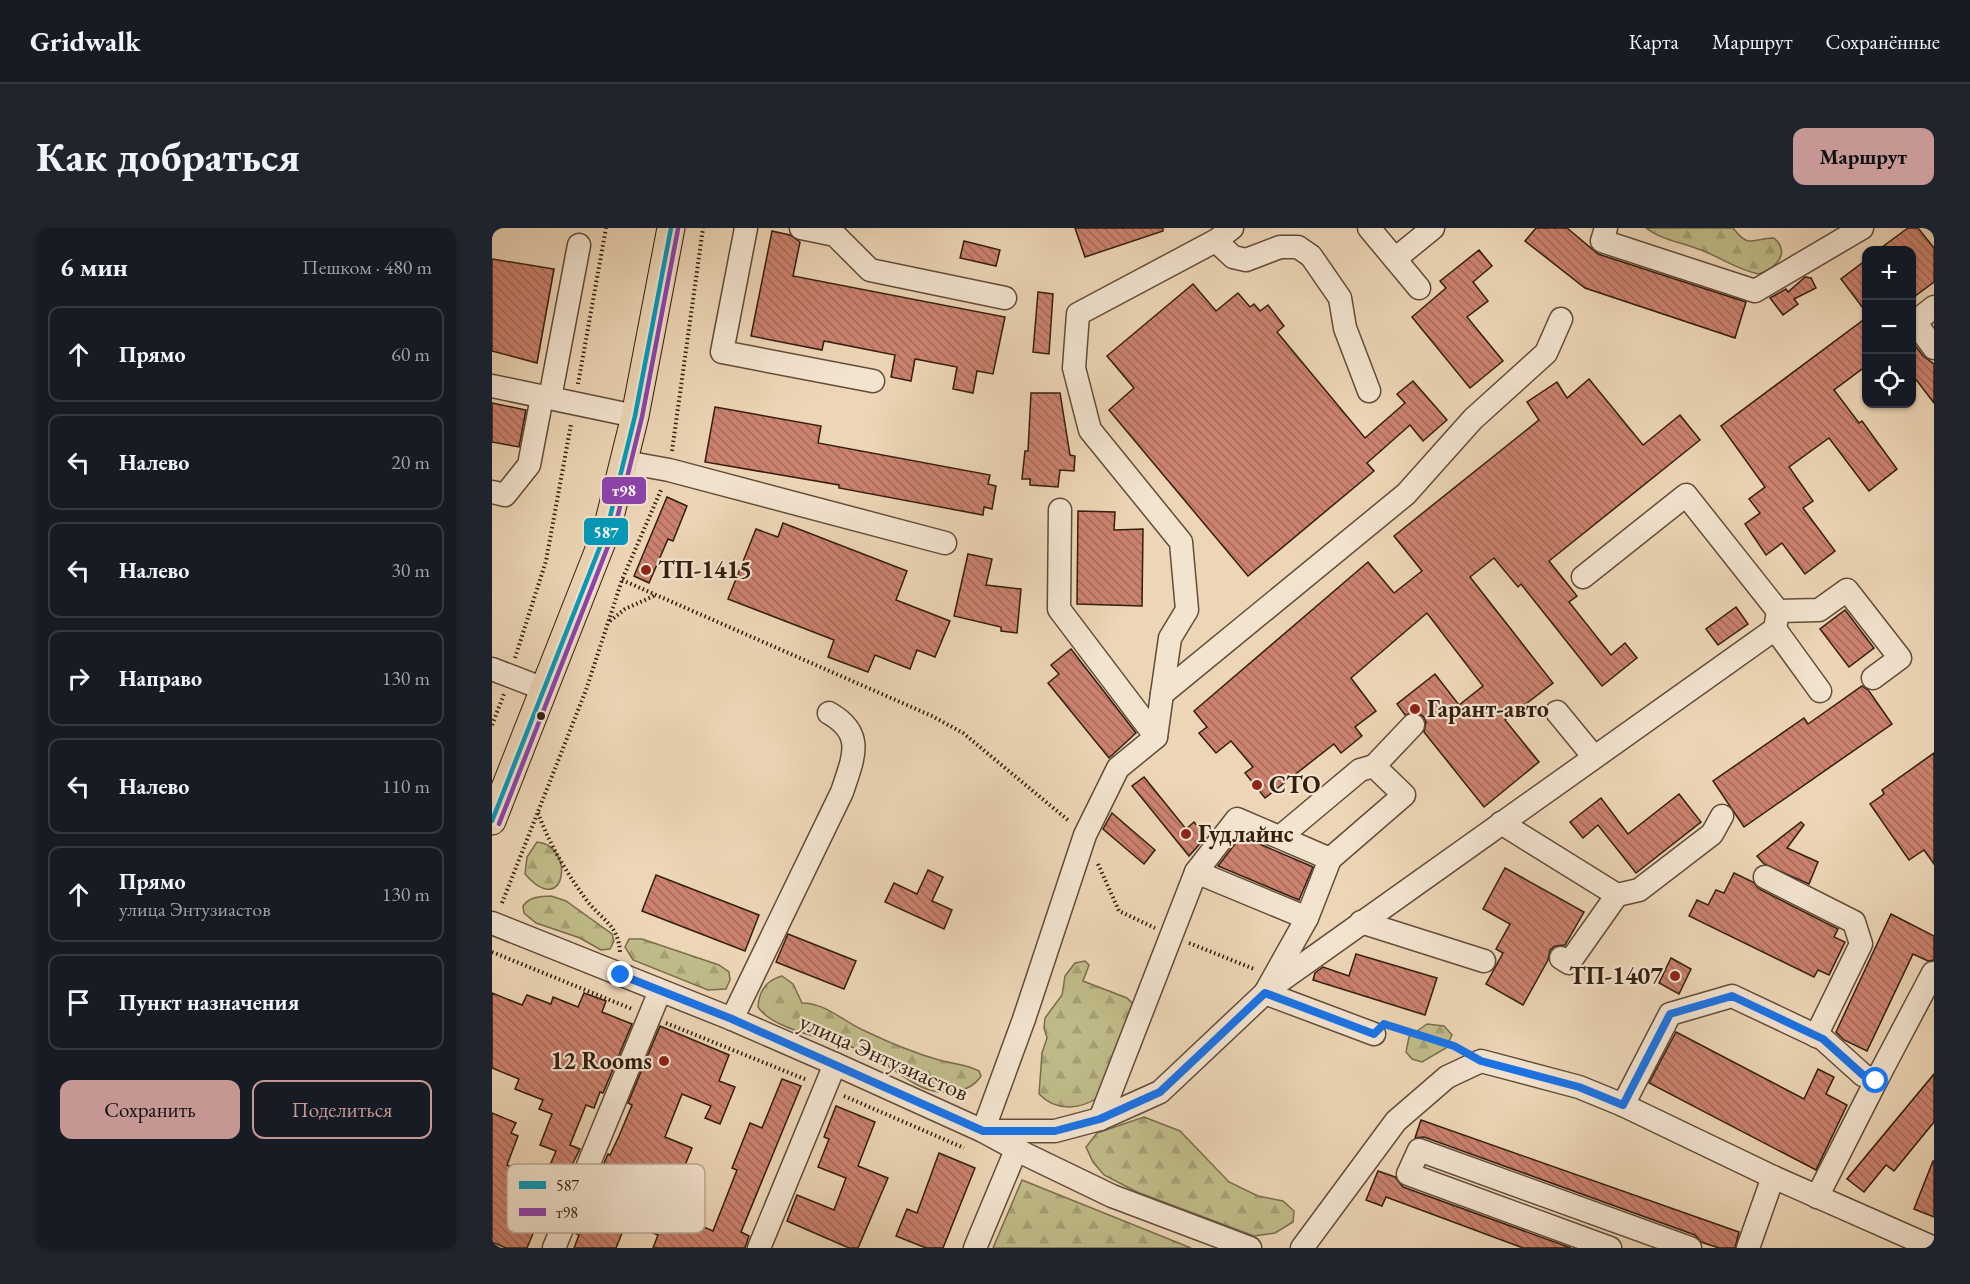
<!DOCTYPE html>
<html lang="ru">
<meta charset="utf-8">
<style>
:root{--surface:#171b24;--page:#20242c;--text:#f1f3f6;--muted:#9ea1a6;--line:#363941;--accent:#c59692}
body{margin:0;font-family:"EB Garamond",serif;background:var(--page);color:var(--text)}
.controls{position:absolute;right:18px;top:18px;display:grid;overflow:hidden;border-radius:12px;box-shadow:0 2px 4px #0004}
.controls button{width:54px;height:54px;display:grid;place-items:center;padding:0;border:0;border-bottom:2px solid var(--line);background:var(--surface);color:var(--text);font:30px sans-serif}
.stop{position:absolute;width:18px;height:18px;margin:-14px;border:4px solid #1a73e8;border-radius:50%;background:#fff}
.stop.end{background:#1a73e8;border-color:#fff;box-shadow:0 2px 6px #0008}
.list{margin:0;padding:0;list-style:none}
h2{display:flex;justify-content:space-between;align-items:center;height:78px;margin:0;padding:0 24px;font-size:26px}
h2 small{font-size:20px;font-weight:400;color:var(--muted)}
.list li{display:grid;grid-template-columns:39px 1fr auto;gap:18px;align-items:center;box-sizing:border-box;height:96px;margin:0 12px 12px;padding:0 12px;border:2px solid var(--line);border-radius:12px}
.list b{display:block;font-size:22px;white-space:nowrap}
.list p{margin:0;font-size:20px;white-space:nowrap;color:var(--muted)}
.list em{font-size:20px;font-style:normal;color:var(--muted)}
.actions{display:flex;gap:12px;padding:18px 24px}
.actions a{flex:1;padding:14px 0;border:2px solid var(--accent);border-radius:12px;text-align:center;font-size:21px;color:var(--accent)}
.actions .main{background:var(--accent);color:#111}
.icon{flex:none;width:33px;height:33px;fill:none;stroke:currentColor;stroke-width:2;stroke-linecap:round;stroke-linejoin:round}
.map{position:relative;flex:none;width:1442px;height:1020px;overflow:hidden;border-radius:12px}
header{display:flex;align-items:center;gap:36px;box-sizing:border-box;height:84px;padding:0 30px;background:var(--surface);border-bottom:2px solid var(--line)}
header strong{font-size:28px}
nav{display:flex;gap:33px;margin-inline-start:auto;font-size:21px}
.intro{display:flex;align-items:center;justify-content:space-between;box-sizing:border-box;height:144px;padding:0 36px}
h1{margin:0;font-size:42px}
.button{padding:15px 27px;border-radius:12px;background:var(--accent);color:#111;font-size:21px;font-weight:700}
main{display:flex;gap:36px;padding:0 36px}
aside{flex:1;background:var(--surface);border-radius:12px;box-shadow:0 2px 4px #0004}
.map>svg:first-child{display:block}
.forest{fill:url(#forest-firs);stroke:#7a6d4c;stroke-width:1.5}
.building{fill:url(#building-back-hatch);stroke:#331e0f;stroke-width:1.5}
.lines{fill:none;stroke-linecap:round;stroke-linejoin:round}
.minor-casing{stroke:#624c39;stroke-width:25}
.major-casing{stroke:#331e0f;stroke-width:29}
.path{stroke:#331e0f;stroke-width:4;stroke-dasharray:1.5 3;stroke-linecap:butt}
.minor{stroke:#f3e4d0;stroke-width:22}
.major{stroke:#edd6b6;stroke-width:27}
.bus-1-casing{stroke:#f3e4d0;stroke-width:9}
.bus-2-casing{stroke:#f3e4d0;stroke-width:9}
.bus-1{stroke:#059bbb;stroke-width:4.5}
.bus-2{stroke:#8e44ad;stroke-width:4.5}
.route{stroke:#1a73e8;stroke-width:8}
.poi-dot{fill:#8f2418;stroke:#f3e4d0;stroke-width:2}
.bus-dot{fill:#331e0f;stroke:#f3e4d0;stroke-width:2}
.labels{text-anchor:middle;stroke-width:4.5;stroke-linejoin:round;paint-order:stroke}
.poi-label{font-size:24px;font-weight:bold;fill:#331e0f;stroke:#f3e4d0;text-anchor:start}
.street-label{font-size:24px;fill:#331e0f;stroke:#f3e4d0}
.key{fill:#f3e4d0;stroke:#b9a996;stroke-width:1.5}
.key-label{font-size:16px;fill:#331e0f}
.line-badge{stroke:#f3e4d0;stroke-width:2}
.badge-label{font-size:16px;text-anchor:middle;font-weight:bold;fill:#fff}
</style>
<header>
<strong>Gridwalk</strong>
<nav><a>Карта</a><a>Маршрут</a><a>Сохранённые</a></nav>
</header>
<div class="intro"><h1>Как добраться</h1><a class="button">Маршрут</a></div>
<main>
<aside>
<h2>6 мин<small>Пешком · 480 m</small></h2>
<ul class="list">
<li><svg class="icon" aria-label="ahead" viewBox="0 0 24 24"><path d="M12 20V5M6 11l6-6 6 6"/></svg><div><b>Прямо</b></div><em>60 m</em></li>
<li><svg class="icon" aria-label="left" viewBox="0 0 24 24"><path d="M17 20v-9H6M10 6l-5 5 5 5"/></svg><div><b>Налево</b></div><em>20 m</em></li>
<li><svg class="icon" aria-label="left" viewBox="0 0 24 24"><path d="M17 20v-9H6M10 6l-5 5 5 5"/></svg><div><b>Налево</b></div><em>30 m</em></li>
<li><svg class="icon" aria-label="right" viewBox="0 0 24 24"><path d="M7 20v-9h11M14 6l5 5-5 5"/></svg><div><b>Направо</b></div><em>130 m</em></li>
<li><svg class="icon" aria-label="left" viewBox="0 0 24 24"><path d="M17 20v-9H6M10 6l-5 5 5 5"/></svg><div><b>Налево</b></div><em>110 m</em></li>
<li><svg class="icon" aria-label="ahead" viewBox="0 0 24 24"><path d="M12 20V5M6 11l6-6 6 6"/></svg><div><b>Прямо</b><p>улица Энтузиастов</p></div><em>130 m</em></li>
<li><svg class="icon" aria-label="arrive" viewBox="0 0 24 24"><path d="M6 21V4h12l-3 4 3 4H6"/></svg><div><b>Пункт назначения</b></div></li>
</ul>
<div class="actions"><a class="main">Сохранить</a><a>Поделиться</a></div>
</aside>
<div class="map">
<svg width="1442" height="1020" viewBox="0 0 1442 1020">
<defs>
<pattern id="forest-firs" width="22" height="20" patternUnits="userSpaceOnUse" patternTransform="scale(1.5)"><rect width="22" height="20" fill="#c0bc89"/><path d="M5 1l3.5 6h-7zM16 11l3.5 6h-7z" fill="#a5a175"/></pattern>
<pattern id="building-back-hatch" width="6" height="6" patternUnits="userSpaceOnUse" patternTransform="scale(1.5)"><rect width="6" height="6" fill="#cc826f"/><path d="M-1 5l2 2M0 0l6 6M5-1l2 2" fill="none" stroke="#a66a5a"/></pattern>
</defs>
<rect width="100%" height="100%" fill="#edd6b6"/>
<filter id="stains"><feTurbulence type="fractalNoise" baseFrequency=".00333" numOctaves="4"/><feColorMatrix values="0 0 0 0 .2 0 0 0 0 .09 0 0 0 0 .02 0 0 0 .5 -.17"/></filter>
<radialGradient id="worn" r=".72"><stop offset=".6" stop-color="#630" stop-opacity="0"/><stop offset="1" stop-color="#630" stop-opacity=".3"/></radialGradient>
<g class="forest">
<path d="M1154 0H1241C1258 22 1260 10 1282 10 1299 25 1284 40 1267 46 1245 42 1227 28 1206 21 1189 14 1169 12 1154 0Z"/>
<path d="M45 614C84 617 74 693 33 646L35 629Z"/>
<path d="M59 668 74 673 120 706 122 713 118 721 109 722 88 710 44 695 32 685 31 678C38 668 48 669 59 668Z"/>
<polygon points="137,711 150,711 227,737 237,744 238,752 234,761 216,762 141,732 133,719"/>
<path d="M593 733 597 737 591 753 635 770 644 779 605 870C587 882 563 883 547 866L550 825 555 810 552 800 553 790 570 767 573 748 583 735Z"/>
<path d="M290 748 301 756 310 775C334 775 352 794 373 803 396 814 422 825 447 832 461 836 474 836 487 843L489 848C480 862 465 865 448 864 421 862 396 834 371 823 344 812 281 803 266 779 267 763 274 752 290 748Z"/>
<polygon points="935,796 952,798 960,807 954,820 930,834 920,831 914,824 917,809"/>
<polygon points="652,889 688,903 737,954 766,968 791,973 802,983 801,994 783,1005 762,1008 645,964 612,947 601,934 594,919 605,905"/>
<polygon points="530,952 699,1020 501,1020"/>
</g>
<g class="building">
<polygon points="583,0 671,0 671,3 593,29"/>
<polygon points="1044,0 1075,0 1106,26 1254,74 1243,110 1093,60 1033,13"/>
<polygon points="1416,0 1426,0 1442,20 1442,54 1419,71 1419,22 1386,22"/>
<polygon points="280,3 298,7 308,14 301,48 513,89 501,146 485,143 481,165 461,161 465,139 423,131 419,153 399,149 403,127 332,113 330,122 259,108"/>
<polygon points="472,13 508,22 504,38 468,30"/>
<polygon points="987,22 1000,38 981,54 996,73 975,89 1011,133 978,160 920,89 954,60 948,53"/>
<polygon points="0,31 62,41 45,135 0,123"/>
<polygon points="1374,32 1374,84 1349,51"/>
<polygon points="1313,49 1319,50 1324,60 1302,71 1306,76 1291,87 1278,70 1294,61 1296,64"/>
<polygon points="701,56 724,83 746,65 758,79 762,76 768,83 776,77 792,98 785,104 873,210 913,175 905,166 921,153 955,192 931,213 918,197 875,235 882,243 756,348 617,182 642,160 615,128"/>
<polygon points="546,64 561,66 557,126 541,124"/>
<polygon points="1374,90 1374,138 1342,162 1367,195 1370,193 1405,241 1377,263 1337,210 1297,239 1321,273 1311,280 1343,323 1313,346 1290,315 1274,327 1253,296 1268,285 1257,271 1273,259 1229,198"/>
<polygon points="1419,112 1431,128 1442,136 1442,175 1419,145"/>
<polygon points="1097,151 1151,217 1188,187 1208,212 1057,333 1085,368 1077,374 1119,427 1133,415 1145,430 1110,458 1029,356 1026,359 1002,330 978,349 1061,455 1013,492 1047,534 992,579 932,504 934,494 931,488 924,484 913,487 905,476 943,446 967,477 991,458 935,385 859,450 884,483 863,499 870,508 849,525 842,516 773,570 753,545 761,539 739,513 724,525 707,505 715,499 702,483 876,334 902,365 930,343 902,308 1047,192 1035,174 1065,154 1075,170"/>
<polygon points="539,165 568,165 578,227 583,228 582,243 568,242 566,259 538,257 538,251 530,251 533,223 536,223"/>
<polygon points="0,175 34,182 27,219 0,214"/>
<polygon points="223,179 329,198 326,215 498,247 496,256 504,258 500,281 492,279 491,287 347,260 347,257 213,234"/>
<polygon points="175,269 195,278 181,313 176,311 157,355 142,348"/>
<polygon points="586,283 623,284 622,302 651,301 650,378 585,376"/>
<polygon points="291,295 415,343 404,372 458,393 443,429 425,422 418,441 383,427 376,444 336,429 342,412 236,371 264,301 286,309"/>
<polygon points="476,326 500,331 494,357 529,361 525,405 509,403 509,399 462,388"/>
<polygon points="1244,379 1256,396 1226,417 1214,401"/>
<polygon points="1353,382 1382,420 1357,439 1328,401"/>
<polygon points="579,421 644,505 617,530 556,455 567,446 559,437"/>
<polygon points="1370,458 1377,463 1400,496 1252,599 1221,553 1312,490 1316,496"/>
<polygon points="1442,525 1442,636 1432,622 1417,632 1378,576 1392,566 1390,562"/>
<polygon points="652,549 694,601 702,594 714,609 697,628 640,558"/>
<polygon points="1187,566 1209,594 1144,645 1106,597 1091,610 1078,594 1109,570 1136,606"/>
<polygon points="620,585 663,622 652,636 611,601"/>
<polygon points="1309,594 1312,597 1295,620 1326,634 1317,656 1272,636 1265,628"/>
<polygon points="749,608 821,639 807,672 726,638"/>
<polygon points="1013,640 1092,684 1073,717 1063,718 1058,722 1056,732 1031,777 994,756 1011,725 1004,721 1018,696 991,681"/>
<polygon points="436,642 451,649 440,673 460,682 452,701 393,674 402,655 425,666"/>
<polygon points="1242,645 1261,654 1267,661 1346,701 1342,709 1353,714 1337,747 1326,742 1322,749 1197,688 1205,672 1216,677 1224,662 1232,665"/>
<polygon points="164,647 267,687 253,723 150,683"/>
<polygon points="1399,686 1442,708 1442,732 1436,733 1421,726 1375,823 1352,812 1344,804"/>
<polygon points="296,706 364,733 352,761 284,734"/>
<polygon points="864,726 945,750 933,787 821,752 823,745 831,739 857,748"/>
<polygon points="1179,730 1199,741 1187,766 1167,755"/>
<polygon points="0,765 30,777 35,767 59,776 61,769 86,779 92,765 114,773 110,784 140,796 111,865 108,864 102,880 94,877 78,917 88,921 72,953 54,946 64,923 48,917 60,886 47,881 51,872 23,861 27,851 0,840"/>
<polygon points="168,798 237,827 227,853 243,859 228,896 213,890 219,878 190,866 173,909 200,920 185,957 199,963 188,989 221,1003 245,942 240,940 258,895 270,900 290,851 309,858 249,1004 257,1008 253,1020 161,1020 166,1007 151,1001 167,960 132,945 117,980 137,988 124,1020 82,1020 87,1007 83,1005 106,955 104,954 116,926 118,927 127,908 140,877 136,875"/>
<polygon points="1184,804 1312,871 1326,841 1342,849 1334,866 1355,877 1324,942 1157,855"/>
<polygon points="1442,846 1442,894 1402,943 1394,937 1372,964 1355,951"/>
<polygon points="344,878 383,894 366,938 396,950 366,1020 357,1020 295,993 305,967 342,982 354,950 326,939 337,911 332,909"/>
<polygon points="0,885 24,895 19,905 26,908 15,937 61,957 35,1020 14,1020 0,1014"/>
<polygon points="929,892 1247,1004 1243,1020 1227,1020 1209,1014 1203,1007 932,909 923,910"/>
<polygon points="447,925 483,940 451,1020 434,1020 404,1008 415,981 425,985"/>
<polygon points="1441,933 1442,933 1442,989 1422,981"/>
<polygon points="886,943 903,949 911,959 1079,1020 1031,1020 894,969 890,978 874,972"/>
</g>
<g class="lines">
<g class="minor-casing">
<g id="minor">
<polyline points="254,0 230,124 381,153"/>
<polyline points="309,0 343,7 378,42 513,70"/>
<polyline points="877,0 927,60"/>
<polyline points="1114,0 1110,13 1263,63 1370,0"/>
<polyline points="724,13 741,29 754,32 788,19 806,19 819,28 848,70 853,100 877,163"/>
<polyline points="903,31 941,0"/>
<polyline points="1442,79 1423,94 1442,120"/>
<polyline points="0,158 143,188"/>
<polyline points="58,170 87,17"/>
<polyline points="133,234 177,242 453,315"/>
<polyline points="0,264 13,267 37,237 50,169"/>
<polyline points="568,282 567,381 664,509 626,540 593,607 532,791 491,903 563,903 608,891 704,644 745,591 838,631 815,690 773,765"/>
<polyline points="1286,383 1327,382 1355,362 1408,430 1381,450"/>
<polyline points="1283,401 1328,463"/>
<polyline points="0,441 52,461"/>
<polyline points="670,466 678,410 695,382 689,314 598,202 582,140 586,86 725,12 740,0"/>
<polyline points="1065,484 1102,529"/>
<polyline points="664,509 670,466 914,266 981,191 1054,125 1069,91"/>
<polyline points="882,538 921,497"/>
<polyline points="1009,595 1125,667 1147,662 1220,606 1230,588"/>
<polyline points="788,609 868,542 882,538 912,567 838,631"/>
<polyline points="704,644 815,690"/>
<polyline points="1273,649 1362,694 1369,716 1324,808"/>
<polyline points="869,694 992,733"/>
<polyline points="0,695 240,791 343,836 491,903 535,927 620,968 758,1020"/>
<polyline points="1069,730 1077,735 1125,667"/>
<polyline points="781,758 1283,401 1286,383 1194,267 1091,349"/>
<path d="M240 791 350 564C361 530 374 506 337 485"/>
<polyline points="1131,877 1281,949 1442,1020"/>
<polyline points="608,891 668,864 773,765 882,806"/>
<polyline points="1325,969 1384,853"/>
<polyline points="62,1020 168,763"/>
<polyline points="267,1020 343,836"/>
<polyline points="483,1020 524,922"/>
<polyline points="810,1020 904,893 955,849 989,833 1087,859 1131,877 1178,786 1240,768 1331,811 1371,847 1384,853 1441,745"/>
<polyline points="1118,1020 916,946 927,922 1198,1020"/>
<polyline points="1256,1020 1281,949"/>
</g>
</g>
<g class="major-casing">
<polyline id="major" points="0,593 115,301 143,188 179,0"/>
</g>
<g class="path">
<polyline points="86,156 114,0"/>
<polyline points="180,223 211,0"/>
<polyline points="130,352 440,488 471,505 577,593"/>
<polyline points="118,393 133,381 164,367"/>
<polyline points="23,430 54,333 79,196"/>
<polyline points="0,497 12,466"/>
<path d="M46 585C57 615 74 644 93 670 108 692 127 695 128 726"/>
<polyline points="606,636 627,683 663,700"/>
<polyline points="10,675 94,462 130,352 169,262"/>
<polyline points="697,715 762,741"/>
<polyline points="0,724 140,781"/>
<polyline points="174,795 315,852"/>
<polyline points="901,799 968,821"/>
<polyline points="352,868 472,920"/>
</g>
<use href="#minor" class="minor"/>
<use href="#major" class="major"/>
<g class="bus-1-casing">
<polyline id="bus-1" points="0,593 115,301 143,188 179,0"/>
</g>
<g class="bus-2-casing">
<polyline id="bus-2" points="7,596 122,303 150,189 186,1"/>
</g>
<use href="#bus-1" class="bus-1"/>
<use href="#bus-2" class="bus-2"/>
</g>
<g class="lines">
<polyline class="route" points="129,747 240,791 491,903 563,903 608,891 668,864 773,765 882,806 892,796 962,818 989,833 1087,859 1131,877 1178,786 1240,768 1331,811 1371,847 1384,853"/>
</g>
<g class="poi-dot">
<circle cx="154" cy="342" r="6"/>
<circle cx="923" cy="481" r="6"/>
<circle cx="765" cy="557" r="6"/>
<circle cx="694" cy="606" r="6"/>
<circle cx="1183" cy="748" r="6"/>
<circle cx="172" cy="833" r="6"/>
</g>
<circle class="bus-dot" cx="49" cy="488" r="5"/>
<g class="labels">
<g class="poi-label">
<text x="166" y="350">ТП-1415</text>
<text x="935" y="489">Гарант-авто</text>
<text x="777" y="565">СТО</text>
<text x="706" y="614">Гудлайнс</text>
<text x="1171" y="756" text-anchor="end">ТП-1407</text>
<text x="160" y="841" text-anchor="end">12 Rooms</text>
</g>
<g class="street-label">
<text transform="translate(392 829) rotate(24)" y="8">улица Энтузиастов</text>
</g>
</g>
<rect x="15" y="936" width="198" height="69" rx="9" class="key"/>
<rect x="27" y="953" width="27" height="8" fill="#059bbb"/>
<rect x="27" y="980" width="27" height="8" fill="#8e44ad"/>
<g class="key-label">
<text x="64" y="963">587</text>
<text x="64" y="990">т98</text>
</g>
<g class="line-badge">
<rect x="109" y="248" width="46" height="29" rx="6" fill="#8e44ad"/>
<rect x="91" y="289" width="46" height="29" rx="6" fill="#059bbb"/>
</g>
<g class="badge-label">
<text x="132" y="268">т98</text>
<text x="114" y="310">587</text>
</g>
<rect width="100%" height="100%" filter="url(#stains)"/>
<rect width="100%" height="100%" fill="url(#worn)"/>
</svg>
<div class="controls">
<button>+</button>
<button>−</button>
<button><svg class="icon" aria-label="locate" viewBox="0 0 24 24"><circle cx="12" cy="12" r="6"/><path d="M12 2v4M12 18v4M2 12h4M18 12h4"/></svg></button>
</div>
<div class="stop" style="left:1384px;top:853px"></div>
<div class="stop end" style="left:129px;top:747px"></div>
</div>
</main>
